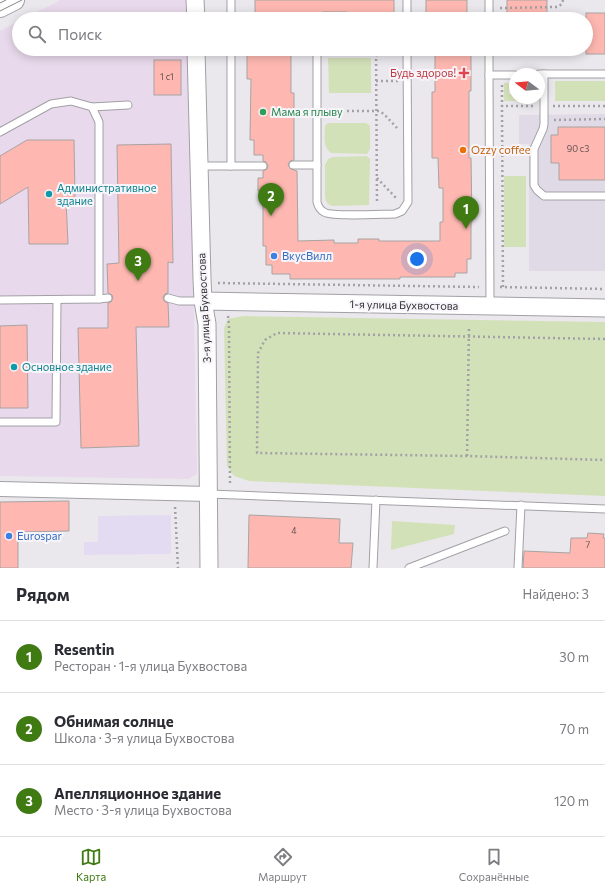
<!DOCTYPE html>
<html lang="ru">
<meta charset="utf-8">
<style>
:root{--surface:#fff;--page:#f2f2f3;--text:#2b2b33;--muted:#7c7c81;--line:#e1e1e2;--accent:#3f7a12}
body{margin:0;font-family:Commissioner,sans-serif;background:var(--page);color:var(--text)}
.compass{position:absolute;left:509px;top:68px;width:36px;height:36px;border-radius:50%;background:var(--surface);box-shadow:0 2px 10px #0003;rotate:286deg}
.you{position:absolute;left:417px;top:259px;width:14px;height:14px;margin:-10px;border:3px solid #fff;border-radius:50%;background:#1a73e8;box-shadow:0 0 0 6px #1a73e833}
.badge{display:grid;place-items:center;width:26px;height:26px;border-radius:50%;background:var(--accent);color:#fff;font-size:13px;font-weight:700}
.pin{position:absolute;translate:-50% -33px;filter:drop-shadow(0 1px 2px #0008)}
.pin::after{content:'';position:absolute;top:21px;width:14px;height:12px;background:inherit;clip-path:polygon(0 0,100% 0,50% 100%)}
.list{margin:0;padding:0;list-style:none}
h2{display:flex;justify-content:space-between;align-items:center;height:52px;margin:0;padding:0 16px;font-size:17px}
h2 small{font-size:13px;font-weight:400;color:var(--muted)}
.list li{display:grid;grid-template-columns:26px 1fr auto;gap:12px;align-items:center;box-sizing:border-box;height:72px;padding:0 16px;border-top:1px solid var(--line)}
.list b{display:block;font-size:15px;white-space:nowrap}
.list p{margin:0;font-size:13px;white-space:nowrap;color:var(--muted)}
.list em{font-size:13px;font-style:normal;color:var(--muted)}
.icon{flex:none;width:22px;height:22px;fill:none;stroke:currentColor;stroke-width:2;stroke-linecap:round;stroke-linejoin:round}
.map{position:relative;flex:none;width:605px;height:568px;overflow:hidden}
.search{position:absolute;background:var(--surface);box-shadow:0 2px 10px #0003;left:12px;right:12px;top:12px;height:44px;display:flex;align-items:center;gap:10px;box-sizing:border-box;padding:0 14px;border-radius:22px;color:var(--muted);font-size:15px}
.sheet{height:268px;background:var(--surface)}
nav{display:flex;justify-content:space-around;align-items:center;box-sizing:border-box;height:56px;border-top:1px solid var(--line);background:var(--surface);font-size:11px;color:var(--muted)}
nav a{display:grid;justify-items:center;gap:2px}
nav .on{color:var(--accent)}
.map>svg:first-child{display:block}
.commercial{fill:#e9d9ec}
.industrial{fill:#e3dbf1}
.built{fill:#e0dae6}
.green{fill:#d3e1b8}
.building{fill:#feb8b1;stroke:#a8a3a2}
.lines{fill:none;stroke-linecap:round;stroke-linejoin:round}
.service-casing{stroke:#a2a0a5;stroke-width:9}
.minor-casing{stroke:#a2a0a5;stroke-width:16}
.tertiary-casing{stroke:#a2a0a5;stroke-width:19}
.secondary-casing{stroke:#a2a0a5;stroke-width:22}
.path{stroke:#a3a1a5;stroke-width:2.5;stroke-dasharray:2 3;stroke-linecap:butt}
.service{stroke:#fff;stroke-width:7}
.minor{stroke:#fff;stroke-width:14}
.tertiary{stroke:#fff;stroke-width:17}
.secondary{stroke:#fff;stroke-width:20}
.tram{stroke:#868488;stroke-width:1}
.health-dot{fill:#e0444e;stroke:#f7f5fa;stroke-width:1.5}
.leisure-dot{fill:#2e9e5b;stroke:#f7f5fa;stroke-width:1.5}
.food-dot{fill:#e8710a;stroke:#f7f5fa;stroke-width:1.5}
.culture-dot{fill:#0f9aa8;stroke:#f7f5fa;stroke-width:1.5}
.shop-dot{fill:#3f7fe0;stroke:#f7f5fa;stroke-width:1.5}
.labels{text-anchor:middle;stroke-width:4;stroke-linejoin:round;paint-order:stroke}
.number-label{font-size:9px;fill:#645252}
.health-label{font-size:11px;fill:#be3a42;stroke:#f7f5fa;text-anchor:end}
.leisure-label{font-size:11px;fill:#27864d;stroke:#f7f5fa;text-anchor:start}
.food-label{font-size:11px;fill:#c56008;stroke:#f7f5fa;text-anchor:start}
.culture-label{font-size:11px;fill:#0d838f;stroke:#f7f5fa;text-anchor:start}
.shop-label{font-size:11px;fill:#366cbe;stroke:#f7f5fa;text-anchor:start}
.street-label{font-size:11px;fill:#313032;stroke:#f7f5fa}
</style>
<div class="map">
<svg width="605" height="568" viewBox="0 0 605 568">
<rect width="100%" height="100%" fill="#eae8ed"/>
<g class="commercial">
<polygon points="61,0 188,0 189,19 23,19"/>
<polygon points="19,21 19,49 189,49 197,474 188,479 0,476 0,31"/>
</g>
<polygon class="industrial" points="171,515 171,554 84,555 84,542 98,542 98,516"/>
<polygon class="built" points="605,114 605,271 529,271 529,144 519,144 519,115"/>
<g class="green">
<polygon points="328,58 371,58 371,93 329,93"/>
<rect x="555" y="81" width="50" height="20"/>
<polygon points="504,83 509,83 509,94 515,94 515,98 539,98 539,101 504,101"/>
<path d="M328 123H365L368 124 370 126V149L367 154 331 153C322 146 325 136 325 126Z"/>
<path d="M367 156 370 159 369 205 333 206C328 205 326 202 325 197V165L328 159 333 157Z"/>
<rect x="504" y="176" width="22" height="71"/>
<polygon points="243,316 605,322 605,496 249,481 234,476 227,466 224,328 228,319"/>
<polygon points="392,521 455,525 454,534 391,550"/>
</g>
<g class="building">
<polygon points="255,0 394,0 394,13 368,13 368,17 347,17 347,12 322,12 322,16 291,16 291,19 255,19"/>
<rect x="426" y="0" width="41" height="19"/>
<rect x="507" y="0" width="40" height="19"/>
<rect x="586" y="13" width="19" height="41"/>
<polygon points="251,49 291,49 291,93 294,93 294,160 290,161 288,165 291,169 297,171 298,241 334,240 334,243 358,243 358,239 379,239 379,241 440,241 440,222 443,222 443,188 439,188 438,158 432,158 432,92 435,92 435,49 471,49 471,91 469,91 469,158 471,158 472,222 471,222 471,259 467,259 467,273 455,273 455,277 400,277 400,279 290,279 290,274 272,274 272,265 266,265 266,246 263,246 263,191 258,191 258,178 263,178 263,171 267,169 268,166 266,162 263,161 263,155 254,155 254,140 250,140 251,79 247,79 247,54 251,54"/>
<rect x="154" y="60" width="27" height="35"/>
<polygon points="558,127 605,127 605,180 559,180 559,163 551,163 551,135 558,135"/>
<polygon points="27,140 74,140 75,198 66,199 68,244 29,244 28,187 0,204 0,156"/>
<polygon points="171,144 173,263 168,262 168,293 165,294 163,297 164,301 168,303 169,327 136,327 139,446 81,448 78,328 108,328 108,303 111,302 113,298 112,295 108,293 107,264 119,263 117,145"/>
<polygon points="27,325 28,408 0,408 0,326"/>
<polygon points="69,501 69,531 18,532 18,568 0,568 0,502"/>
<polygon points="249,515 340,519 339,543 353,543 351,568 248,568"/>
<polygon points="588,533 604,534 603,538 605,538 605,568 523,568 524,551 570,553 571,538 587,538"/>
</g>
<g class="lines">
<g class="service-casing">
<g id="service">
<polyline points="231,0 231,19"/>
<polyline points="407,0 407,19"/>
<polyline points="489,0 489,19"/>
<path d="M317 49V202C318 206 320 210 324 212 330 217 383 214 395 214L402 211 408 202 407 49"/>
<polyline points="489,49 489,75 515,75"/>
<polyline points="539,74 605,74"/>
<polyline points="544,74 544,124 543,129 534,149 534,185 537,190 544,196 605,196"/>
<polyline points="489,75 490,306"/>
<polyline points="92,107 128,105"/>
<polyline points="0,132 51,104 71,101 92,107 99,122 99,299"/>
<polyline points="293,165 317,165"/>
<polyline points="199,166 231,166 231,49"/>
<polyline points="231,166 263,166"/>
<polyline points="168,298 179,301 203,301"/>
<polyline points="0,300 99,299 108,298"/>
<polyline points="0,422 56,422 57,300"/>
<polyline points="209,494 605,509"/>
<polyline points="373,568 376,500"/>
<polyline points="409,568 505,531"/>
<polyline points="518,568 521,505"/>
</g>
</g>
<g class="minor-casing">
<polyline id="minor" points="0,489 209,494"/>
</g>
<g class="tertiary-casing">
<g id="tertiary">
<polyline points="195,0 196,19"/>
<polyline points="196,49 202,279 203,301 207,324 209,568"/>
<polyline points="203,301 605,308"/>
</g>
</g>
<g class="secondary-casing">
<polyline id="secondary" points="0,7 14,0"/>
</g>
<g class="path">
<polyline points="500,8 557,7 562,4 563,0"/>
<polyline points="376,49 377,204"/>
<polyline points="376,56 382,49"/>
<polyline points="376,81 398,81"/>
<polyline points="502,85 502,106"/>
<polyline points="553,106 605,106"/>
<polyline points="327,111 379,111 384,114 397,128"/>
<polyline points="554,120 605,119"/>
<polyline points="377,178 397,199"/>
<polyline points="218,283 479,287"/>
<polyline points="500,287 605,289"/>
<polyline points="503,287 502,106 534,106"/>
<polyline points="228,316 229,325 230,485"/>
<polyline points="605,339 277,333 265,340 258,353 257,453 467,456 605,460"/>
<polyline points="467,456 469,327"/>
<polyline points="175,507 178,568"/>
</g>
<use href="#service" class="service"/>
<use href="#minor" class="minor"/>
<use href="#tertiary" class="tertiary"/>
<use href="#secondary" class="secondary"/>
<g class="tram">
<polyline points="0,3 6,0"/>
<polyline points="0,11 22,0"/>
</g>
</g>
<path class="health-dot" d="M462 67h4v4h4v4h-4v4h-4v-4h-4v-4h4z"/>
<circle class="leisure-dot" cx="263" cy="112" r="4"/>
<circle class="food-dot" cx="463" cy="150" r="4"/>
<g class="culture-dot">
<circle cx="49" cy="194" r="4"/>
<circle cx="14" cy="367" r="4"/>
</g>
<g class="shop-dot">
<circle cx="274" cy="256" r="4"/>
<circle cx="9" cy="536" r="4"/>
</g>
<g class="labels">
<g class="number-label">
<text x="167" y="80">1 с1</text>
<text x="578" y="152">90 с3</text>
<text x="294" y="534">4</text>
<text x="588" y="548">7</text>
</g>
<g class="health-label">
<text x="456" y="77">Будь здоров!</text>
</g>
<g class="leisure-label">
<text x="271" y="116">Мама я плыву</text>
</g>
<g class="food-label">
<text x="471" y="154">Ozzy coffee</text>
</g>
<g class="culture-label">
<text x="57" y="192">Административное<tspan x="57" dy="13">здание</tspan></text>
<text x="22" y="371">Основное здание</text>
</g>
<g class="shop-label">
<text x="282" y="260">ВкусВилл</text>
<text x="17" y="540">Eurospar</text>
</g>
<g class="street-label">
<text transform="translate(404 305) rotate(1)" y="4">1-я улица Бухвостова</text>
<text transform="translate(204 308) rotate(-93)" y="4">3-я улица Бухвостова</text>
</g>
</g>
</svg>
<svg class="compass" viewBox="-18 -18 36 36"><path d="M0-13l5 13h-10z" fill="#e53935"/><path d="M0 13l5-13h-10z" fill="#7c7c81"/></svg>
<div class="you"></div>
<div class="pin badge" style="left:466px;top:229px">1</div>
<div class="pin badge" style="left:271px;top:216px">2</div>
<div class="pin badge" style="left:138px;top:281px">3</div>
<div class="search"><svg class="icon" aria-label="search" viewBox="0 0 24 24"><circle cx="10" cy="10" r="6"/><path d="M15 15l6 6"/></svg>Поиск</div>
</div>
<section class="sheet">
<h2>Рядом<small>Найдено: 3</small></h2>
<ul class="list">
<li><span class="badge">1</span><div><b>Resentin</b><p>Ресторан · 1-я улица Бухвостова</p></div><em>30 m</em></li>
<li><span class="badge">2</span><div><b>Обнимая солнце</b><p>Школа · 3-я улица Бухвостова</p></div><em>70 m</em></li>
<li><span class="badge">3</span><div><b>Апелляционное здание</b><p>Место · 3-я улица Бухвостова</p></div><em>120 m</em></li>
</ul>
</section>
<nav>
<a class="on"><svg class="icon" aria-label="map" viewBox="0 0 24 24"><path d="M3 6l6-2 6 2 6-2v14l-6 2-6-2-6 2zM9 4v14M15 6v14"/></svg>Карта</a>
<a><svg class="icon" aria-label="directions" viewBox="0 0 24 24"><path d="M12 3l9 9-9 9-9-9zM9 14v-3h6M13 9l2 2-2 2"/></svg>Маршрут</a>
<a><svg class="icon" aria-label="saved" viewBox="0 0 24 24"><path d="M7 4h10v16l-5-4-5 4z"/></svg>Сохранённые</a>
</nav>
